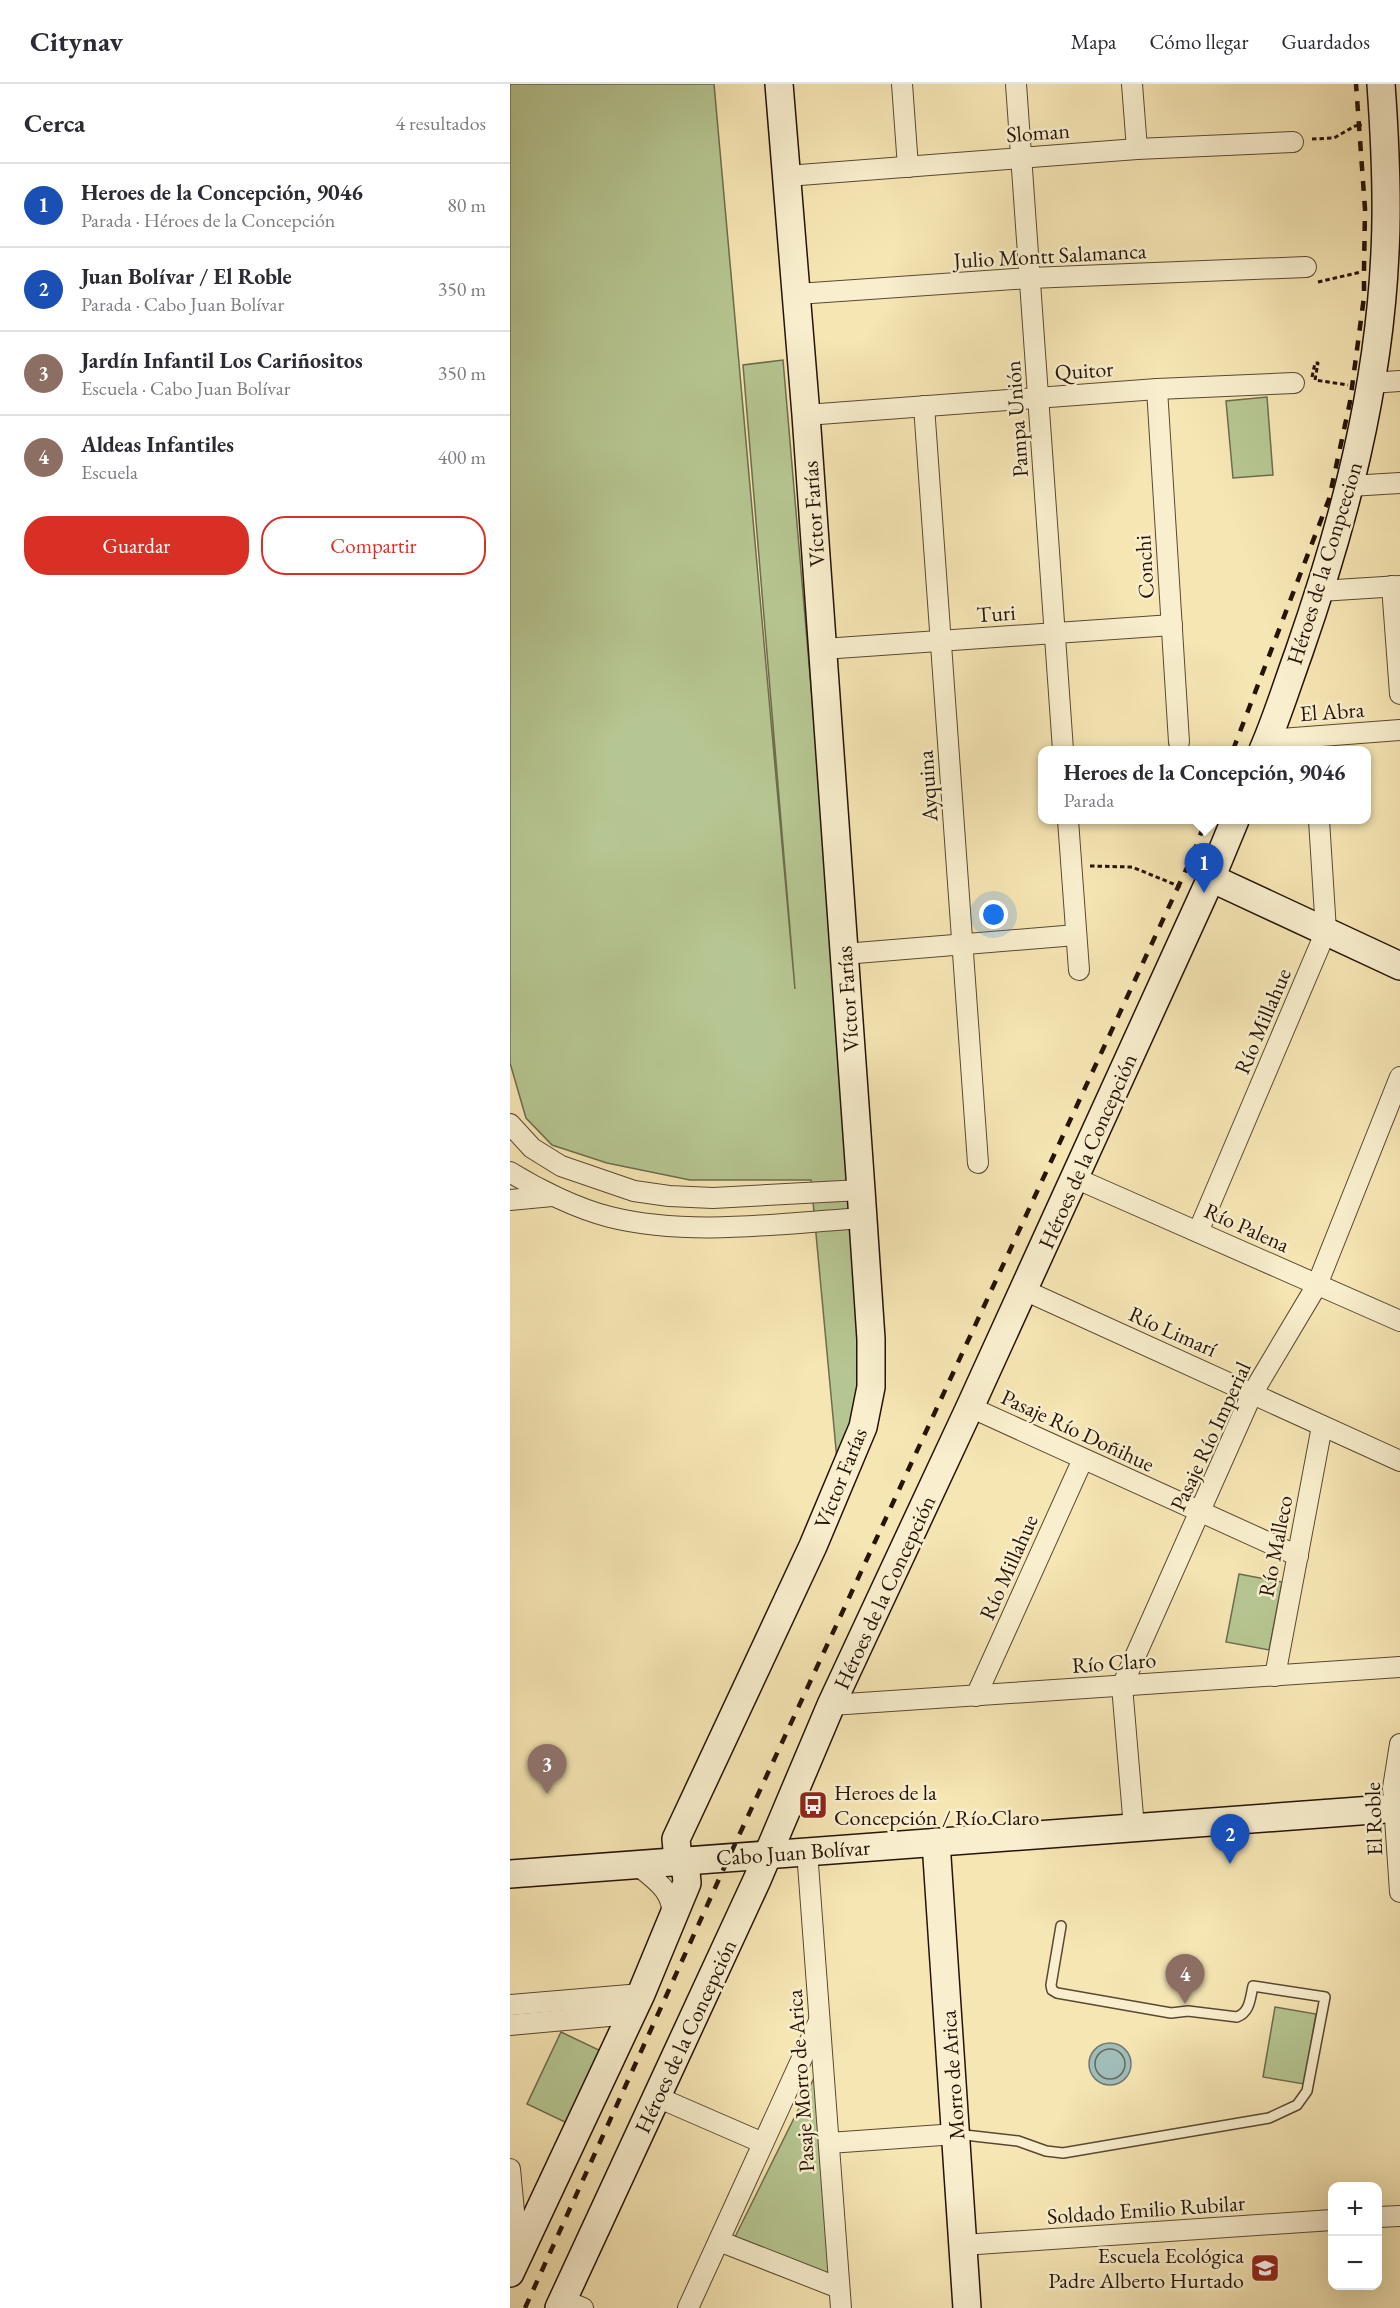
<!DOCTYPE html>
<html lang="es">
<meta charset="utf-8">
<style>
:root{--surface:#fff;--page:#f7f7f7;--text:#2b2b33;--muted:#7c7c81;--line:#e1e1e2;--accent:#d93025}
body{margin:0;font-family:"EB Garamond",serif;background:var(--page);color:var(--text)}
.controls{position:absolute;right:18px;bottom:18px;display:grid;overflow:hidden;border-radius:12px;box-shadow:0 6px 24px #0002}
.controls button{width:54px;height:54px;display:grid;place-items:center;padding:0;border:0;border-bottom:2px solid var(--line);background:var(--surface);color:var(--text);font:30px sans-serif}
.you{position:absolute;left:484px;top:831px;width:21px;height:21px;margin:-15px;border:4px solid #fff;border-radius:50%;background:#1a73e8;box-shadow:0 0 0 9px #1a73e833}
.badge{display:grid;place-items:center;width:39px;height:39px;border-radius:50%;background:var(--accent);color:#fff;font-size:20px;font-weight:700}
.pin{position:absolute;translate:-50% -50px;filter:drop-shadow(0 2px 3px #0008)}
.pin::after{content:'';position:absolute;top:32px;width:21px;height:18px;background:inherit;clip-path:polygon(0 0,100% 0,50% 100%)}
.popup{position:absolute;left:528px;top:662px;width:333px;height:78px;box-sizing:border-box;display:grid;place-content:center;border-radius:12px;background:var(--surface);filter:drop-shadow(0 2px 4px #0005);font-size:20px;white-space:nowrap;color:var(--muted)}
.popup b{font-size:22px;color:var(--text)}
.popup::after{content:'';position:absolute;left:50%;top:100%;margin-left:-12px;border:12px solid transparent;border-top-color:var(--surface)}
.list{margin:0;padding:0;list-style:none}
h2{display:flex;justify-content:space-between;align-items:center;height:78px;margin:0;padding:0 24px;font-size:26px}
h2 small{font-size:20px;font-weight:400;color:var(--muted)}
.list li{display:grid;grid-template-columns:39px 1fr auto;gap:18px;align-items:center;box-sizing:border-box;height:84px;padding:0 24px;border-top:2px solid var(--line)}
.list b{display:block;font-size:22px;white-space:nowrap}
.list p{margin:0;font-size:20px;white-space:nowrap;color:var(--muted)}
.list em{font-size:20px;font-style:normal;color:var(--muted)}
.actions{display:flex;gap:12px;padding:18px 24px}
.actions a{flex:1;padding:14px 0;border:2px solid var(--accent);border-radius:24px;text-align:center;font-size:21px;color:var(--accent)}
.actions .main{background:var(--accent);color:#fff}
.map{position:relative;flex:none;width:890px;height:2224px;overflow:hidden}
header{display:flex;align-items:center;gap:36px;box-sizing:border-box;height:84px;padding:0 30px;background:var(--surface);border-bottom:2px solid var(--line)}
header strong{font-size:28px}
nav{display:flex;gap:33px;margin-inline-start:auto;font-size:21px}
main{display:flex}
aside{flex:1;background:var(--surface)}
.map>svg:first-child{display:block}
.green{fill:#b6c692;stroke:#6e6c4d;stroke-width:1.5}
.water{fill:#a1bdb8;stroke:#707972;stroke-width:1.5}
.lines{fill:none;stroke-linecap:round;stroke-linejoin:round}
.shore{stroke:#646860;stroke-width:1.5}
.lane-casing{stroke:#5a4833;stroke-width:12}
.street-casing{stroke:#5a4833;stroke-width:22}
.secondary-casing{stroke:#261308;stroke-width:30}
.path{stroke:#261308;stroke-width:3;stroke-dasharray:4.5 3;stroke-linecap:butt}
.lane{stroke:#f9efce;stroke-width:9}
.street{stroke:#f9efce;stroke-width:20}
.secondary{stroke:#f9efce;stroke-width:27}
.rail{stroke:#261308;stroke-width:4.5;stroke-dasharray:10 10;stroke-linecap:butt}
.labels{text-anchor:middle;stroke-width:5;stroke-linejoin:round;paint-order:stroke}
.street-label{font-size:22px;fill:#261308;stroke:#f9efce}
.poi-label{font-size:22px;fill:#261308;stroke:#f9efce;text-anchor:start}
</style>
<header>
<strong>Citynav</strong>
<nav><a>Mapa</a><a>Cómo llegar</a><a>Guardados</a></nav>
</header>
<main>
<aside>
<h2>Cerca<small>4 resultados</small></h2>
<ul class="list">
<li><span class="badge" style="background:#1a4fb4">1</span><div><b>Heroes de la Concepción, 9046</b><p>Parada · Héroes de la Concepción</p></div><em>80 m</em></li>
<li><span class="badge" style="background:#1a4fb4">2</span><div><b>Juan Bolívar / El Roble</b><p>Parada · Cabo Juan Bolívar</p></div><em>350 m</em></li>
<li><span class="badge" style="background:#8d6e63">3</span><div><b>Jardín Infantil Los Cariñositos</b><p>Escuela · Cabo Juan Bolívar</p></div><em>350 m</em></li>
<li><span class="badge" style="background:#8d6e63">4</span><div><b>Aldeas Infantiles</b><p>Escuela</p></div><em>400 m</em></li>
</ul>
<div class="actions"><a class="main">Guardar</a><a>Compartir</a></div>
</aside>
<div class="map">
<svg width="890" height="2224" viewBox="0 0 890 2224">
<rect width="100%" height="100%" fill="#f6e6b4"/>
<filter id="stains"><feTurbulence type="fractalNoise" baseFrequency=".00333" numOctaves="4"/><feColorMatrix values="0 0 0 0 .2 0 0 0 0 .09 0 0 0 0 .02 0 0 0 .5 -.17"/></filter>
<radialGradient id="worn" r=".72"><stop offset=".6" stop-color="#630" stop-opacity="0"/><stop offset="1" stop-color="#630" stop-opacity=".3"/></radialGradient>
<g class="green">
<polygon points="0,0 204,0 285,905 233,281 273,276 305,650 343,1148 351,1324 327,1376 301,1096 180,1096 97,1079 42,1061 16,1034 0,979"/>
<polygon points="757,313 763,391 723,394 716,317"/>
<polygon points="729,1490 772,1498 759,1566 716,1558"/>
<polygon points="765,1923 806,1930 794,2000 753,1993"/>
<polygon points="51,1948 91,1967 57,2039 17,2020"/>
<polygon points="307,1988 326,2199 222,2159"/>
</g>
<circle class="water" cx="600" cy="1980" r="21"/>
<g class="lines">
<circle class="shore" cx="600" cy="1980" r="15"/>
<g class="lane-casing">
<path id="lane" d="M446 2050 508 2057 536 2067 553 2069 759 2034 787 2021 797 2007 815 1913 743 1902C740 1915 740 1928 727 1933L678 1927 661 1929 547 1909 542 1906 541 1901 551 1842"/>
</g>
<g class="street-casing">
<g id="street">
<polyline points="392,0 398,83"/>
<polyline points="506,0 553,666"/>
<polyline points="622,0 627,65"/>
<polyline points="277,92 627,65 783,58"/>
<polyline points="287,210 520,194 796,183"/>
<polyline points="861,299 890,297"/>
<polyline points="647,305 669,658"/>
<polyline points="414,322 468,1079"/>
<polyline points="296,331 647,305 784,299"/>
<polyline points="840,402 890,399"/>
<polyline points="882,502 890,610"/>
<polyline points="810,507 890,502"/>
<polyline points="313,565 662,541"/>
<polyline points="758,656 890,646"/>
<polyline points="558,736 569,886"/>
<polyline points="334,870 566,851"/>
<polyline points="0,1040 22,1064 51,1082 124,1107 159,1112 203,1114 351,1106"/>
<path d="M0 1088C29 1106 68 1125 100 1133 180 1153 272 1139 353 1134"/>
<polyline points="565,1094 890,1237"/>
<polyline points="0,1116 42,1112"/>
<polyline points="688,1148 816,847 809,736"/>
<polyline points="514,1206 890,1377"/>
<polyline points="460,1323 788,1472"/>
<polyline points="765,1592 812,1342"/>
<polyline points="466,1612 573,1375"/>
<polyline points="321,1621 890,1583"/>
<polyline points="890,1660 883,1704 890,1808"/>
<polyline points="624,1744 612,1602 742,1310 807,1201 890,993"/>
<polyline points="297,1767 331,2224"/>
<path d="M126 1780C144 1795 165 1807 162 1834"/>
<polyline points="0,1921 131,1910"/>
<polyline points="0,1941 121,1930"/>
<polyline points="147,2013 253,2059"/>
<polyline points="319,2059 446,2050"/>
<polyline points="0,2085 8,2170"/>
<polyline points="868,2133 890,2132"/>
<polyline points="209,2157 329,2204"/>
<polyline points="453,2161 822,2136"/>
<polyline points="53,2216 73,2224"/>
<polyline points="178,2224 309,1937"/>
</g>
</g>
<g class="secondary-casing">
<g id="secondary">
<path d="M753 666C767 634 777 601 789 568 834 439 869 306 875 168 878 112 875 56 871 0"/>
<polyline points="701,794 890,882"/>
<polyline points="426,1758 457,2224"/>
<polyline points="0,1790 890,1724"/>
<polyline points="0,2189 131,1910 177,1799 176,1787 168,1776 166,1755 303,1462 353,1343 361,1303 361,1255 351,1106 296,331 269,0"/>
<polyline points="49,2224 247,1796 321,1621 460,1323 701,794 725,736"/>
</g>
</g>
<g class="path">
<polyline points="802,55 824,54 845,42 852,41"/>
<polyline points="808,198 851,188"/>
<polyline points="802,293 805,279 808,279 805,296 838,301"/>
<polyline points="580,782 622,783 671,803"/>
</g>
<use href="#lane" class="lane"/>
<use href="#street" class="street"/>
<use href="#secondary" class="secondary"/>
<g class="rail">
<polyline points="723,666 819,415 840,318 854,213 854,187 855,125 846,0"/>
<polyline points="15,2224 219,1773 681,775 696,736"/>
</g>
</g>
<defs>
<g id="bus-square" transform="scale(1.5)"><rect x="-9" y="-9" width="18" height="18" rx="4" fill="#8f2418" stroke="#f9efce"/><path d="M-5-6H5V4H4V6H2V4H-2V6H-4V4H-5ZM-3.5-4V0h7V-4ZM-3.5 1.2v1.5H-2V1.2ZM2 1.2v1.5H3.5V1.2Z" fill="#fff"/></g>
<g id="school-square" transform="scale(1.5)"><rect x="-9" y="-9" width="18" height="18" rx="4" fill="#8f2418" stroke="#f9efce"/><path d="M0-5L7-2L0 1L-7-2ZM-4 1L0 2.5L4 1V4Q0 6-4 4Z" fill="#fff"/></g>
</defs>
<g fill-rule="evenodd">
<use href="#bus-square" x="303" y="1721"/>
<use href="#school-square" x="755" y="2184"/>
</g>
<g class="labels">
<g class="street-label">
<text transform="translate(528 48) rotate(-4)" y="8">Sloman</text>
<text transform="translate(540 171) rotate(-3)" y="8">Julio Montt Salamanca</text>
<text transform="translate(574 286) rotate(-4)" y="8">Quitor</text>
<text transform="translate(506 335) rotate(-94)" y="8">Pampa Unión</text>
<text transform="translate(303 430) rotate(-94)" y="8">Víctor Farías</text>
<text transform="translate(814 479) rotate(-73)" y="8">Héroes de la Conpcecion</text>
<text transform="translate(634 483) rotate(-93)" y="8">Conchi</text>
<text transform="translate(486 529) rotate(-4)" y="8">Turi</text>
<text transform="translate(822 627) rotate(-4)" y="8">El Abra</text>
<text transform="translate(417 702) rotate(-94)" y="8">Ayquina</text>
<text transform="translate(337 915) rotate(-94)" y="8">Víctor Farías</text>
<text transform="translate(752 937) rotate(-67)" y="8">Río Millahue</text>
<text transform="translate(577 1067) rotate(-66)" y="8">Héroes de la Concepción</text>
<text transform="translate(737 1143) rotate(24)" y="8">Río Palena</text>
<text transform="translate(663 1247) rotate(24)" y="8">Río Limarí</text>
<text transform="translate(568 1346) rotate(25)" y="8">Pasaje Río Doñihue</text>
<text transform="translate(700 1352) rotate(-65)" y="8">Pasaje Río Imperial</text>
<text transform="translate(330 1394) rotate(-68)" y="8">Víctor Farías</text>
<text transform="translate(765 1462) rotate(-79)" y="8">Río Malleco</text>
<text transform="translate(498 1483) rotate(-66)" y="8">Río Millahue</text>
<text transform="translate(374 1508) rotate(-65)" y="8">Héroes de la Concepción</text>
<text transform="translate(604 1578) rotate(-4)" y="8">Río Claro</text>
<text transform="translate(863 1735) rotate(-92)" y="8">El Roble</text>
<text transform="translate(283 1768) rotate(-4)" y="8">Cabo Juan Bolívar</text>
<text transform="translate(175 1952) rotate(-65)" y="8">Héroes de la Concepción</text>
<text transform="translate(442 1991) rotate(-94)" y="8">Morro de Arica</text>
<text transform="translate(290 1997) rotate(-94)" y="8">Pasaje Morro de Arica</text>
<text transform="translate(636 2125) rotate(-4)" y="8">Soldado Emilio Rubilar</text>
</g>
<g class="poi-label">
<text x="324" y="1716">Heroes de la<tspan x="324" dy="25">Concepción / Río Claro</tspan></text>
<text x="734" y="2179" text-anchor="end">Escuela Ecológica<tspan x="734" dy="25">Padre Alberto Hurtado</tspan></text>
</g>
</g>
<rect width="100%" height="100%" filter="url(#stains)"/>
<rect width="100%" height="100%" fill="url(#worn)"/>
</svg>
<div class="controls">
<button>+</button>
<button>−</button>
</div>
<div class="you"></div>
<div class="pin badge" style="left:694px;top:809px;background:#1a4fb4">1</div>
<div class="popup"><b>Heroes de la Concepción, 9046</b>Parada</div>
<div class="pin badge" style="left:720px;top:1780px;background:#1a4fb4">2</div>
<div class="pin badge" style="left:37px;top:1710px;background:#8d6e63">3</div>
<div class="pin badge" style="left:675px;top:1920px;background:#8d6e63">4</div>
</div>
</main>
